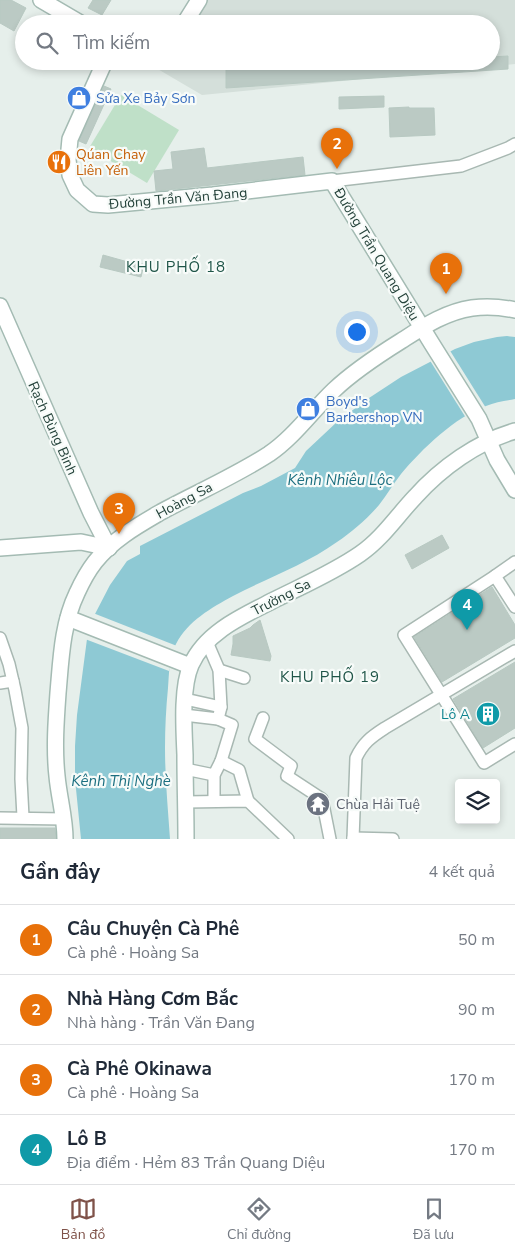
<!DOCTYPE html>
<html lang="vi">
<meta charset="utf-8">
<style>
:root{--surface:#fff;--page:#f6f6f7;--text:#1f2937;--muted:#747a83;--line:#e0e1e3;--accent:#7f5249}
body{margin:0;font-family:"Nunito Sans",sans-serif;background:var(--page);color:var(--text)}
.controls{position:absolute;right:15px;bottom:15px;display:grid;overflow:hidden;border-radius:5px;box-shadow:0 2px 8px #0003}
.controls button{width:45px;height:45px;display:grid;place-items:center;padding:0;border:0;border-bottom:1px solid var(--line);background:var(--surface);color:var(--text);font:25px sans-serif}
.you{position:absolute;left:356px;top:331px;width:18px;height:18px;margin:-12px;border:4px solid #fff;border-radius:50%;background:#1a73e8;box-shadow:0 0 0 8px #1a73e833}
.badge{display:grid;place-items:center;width:32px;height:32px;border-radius:50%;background:var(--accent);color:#fff;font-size:16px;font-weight:700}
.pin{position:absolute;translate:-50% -41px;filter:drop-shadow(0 1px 2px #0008)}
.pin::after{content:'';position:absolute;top:26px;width:18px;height:15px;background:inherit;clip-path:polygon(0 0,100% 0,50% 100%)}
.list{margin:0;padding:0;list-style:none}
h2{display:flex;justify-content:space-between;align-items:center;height:65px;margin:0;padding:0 20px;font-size:21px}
h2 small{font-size:16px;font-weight:400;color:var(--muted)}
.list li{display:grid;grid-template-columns:32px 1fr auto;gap:15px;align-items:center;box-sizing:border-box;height:70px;padding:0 20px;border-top:1px solid var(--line)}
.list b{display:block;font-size:19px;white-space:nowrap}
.list p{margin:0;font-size:16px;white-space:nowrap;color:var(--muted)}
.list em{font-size:16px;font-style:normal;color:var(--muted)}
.icon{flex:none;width:28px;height:28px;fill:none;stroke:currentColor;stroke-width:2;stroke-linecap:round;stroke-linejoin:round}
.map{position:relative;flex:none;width:515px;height:839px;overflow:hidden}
.search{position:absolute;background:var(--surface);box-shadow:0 2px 8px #0003;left:15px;right:15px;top:15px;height:55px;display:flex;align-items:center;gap:12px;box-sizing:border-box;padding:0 18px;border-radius:28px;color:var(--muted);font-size:19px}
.sheet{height:345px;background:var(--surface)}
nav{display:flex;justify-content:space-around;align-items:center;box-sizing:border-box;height:70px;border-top:1px solid var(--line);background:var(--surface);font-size:14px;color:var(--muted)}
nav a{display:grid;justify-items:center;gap:2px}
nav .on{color:var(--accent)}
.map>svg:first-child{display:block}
.built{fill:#d4dfda}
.green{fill:#bfe0c8}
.water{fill:#8ec9d4}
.pier{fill:#e6efeb}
.building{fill:#bbcac4;stroke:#b8c9c2}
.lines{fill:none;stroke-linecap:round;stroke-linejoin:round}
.street-casing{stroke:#a8b8b2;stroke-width:14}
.secondary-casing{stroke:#a4bbb3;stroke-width:18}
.street{stroke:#fff;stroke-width:11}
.secondary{stroke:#fff;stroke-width:15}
.labels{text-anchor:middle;stroke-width:4.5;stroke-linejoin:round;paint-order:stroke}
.shop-label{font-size:14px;fill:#366cbe;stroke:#f7fbf9;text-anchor:start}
.food-label{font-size:14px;fill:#c56008;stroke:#f7fbf9;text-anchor:start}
.street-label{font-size:14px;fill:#24423a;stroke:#f7fbf9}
.culture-label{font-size:14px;fill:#0d838f;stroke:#f7fbf9;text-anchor:end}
.worship-label{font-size:14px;fill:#5b616d;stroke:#f7fbf9;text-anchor:start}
.neighbourhood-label{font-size:15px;letter-spacing:1px;fill:#1f5548;stroke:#f7fbf9}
.water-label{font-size:15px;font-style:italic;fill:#1c6f80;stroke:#f7fbf9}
</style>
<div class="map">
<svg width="515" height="839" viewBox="0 0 515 839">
<rect width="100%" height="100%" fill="#e6efeb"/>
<polygon class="built" points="202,0 515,0 515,64 202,95 144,61 491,61 491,24 190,24"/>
<polygon class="green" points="121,95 179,130 147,183 89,148"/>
<path class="water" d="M507 336 515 337V399C505 401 495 402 486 406 455 417 422 449 401 474 393 484 387 495 379 505 367 519 352 532 337 542 305 565 267 578 233 596 211 608 188 621 176 644 169 657 169 674 168 688 166 708 165 728 165 748 165 779 168 809 170 839H81L75 779V746L77 715 87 639 95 614 110 585 127 561 140 554V546L243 493 261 486 295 468 306 451 338 421 369 398 401 377 455 349 474 342 497 337Z"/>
<g class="pier">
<polygon points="449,349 486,408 466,418 429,359"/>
<polygon points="93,613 177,646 169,671 85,639"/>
</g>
<g class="building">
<polygon points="0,0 11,0 26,8 14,31 0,23"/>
<polygon points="93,0 111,0 102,15 88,8"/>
<polygon points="508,56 508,69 226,88 226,65 259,63 259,69 413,61 491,61 491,57"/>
<polygon points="104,86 111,89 86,144 79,141"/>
<polygon points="384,96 384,107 339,109 339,97"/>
<polygon points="409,107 409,108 434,108 435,135 390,137 389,108"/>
<polygon points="204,148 207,168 303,157 305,175 156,191 154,171 173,169 171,152"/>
<polygon points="103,255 128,262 144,264 141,277 100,267"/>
<polygon points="442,535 449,548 412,569 405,555"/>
<polygon points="492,587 515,625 515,638 442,682 414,637"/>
<polygon points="260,620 271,656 270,661 231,655 233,644 233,636 250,628 253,625"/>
<polygon points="515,662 515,728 483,748 453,699"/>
<polygon points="0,828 55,828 56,839 0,839"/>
</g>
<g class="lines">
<g class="street-casing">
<g id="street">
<polyline points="332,181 461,166 508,148 515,144"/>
<polyline points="515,562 495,576 404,635 484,763 515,744"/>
<polyline points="495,576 515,607"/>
<polyline points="0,638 9,664 15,690 22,728 21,779 23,817"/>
<polyline points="207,642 219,670 221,707 218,719"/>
<polyline points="219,670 244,678"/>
<polyline points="0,683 13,681"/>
<polyline points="185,699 221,707"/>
<polyline points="184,715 218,719 232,725 221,761 214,775 214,801"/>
<polyline points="263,718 255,739 291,766 287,776 322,799 330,839"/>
<polyline points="221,761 239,770 248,801"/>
<polyline points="185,769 214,775"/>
<polyline points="186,802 248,801 288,839"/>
<polyline points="0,818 64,819"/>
<polyline points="353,838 393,839"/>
<path d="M353 839 356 758C363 743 371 737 385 728L515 651"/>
</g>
</g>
<g class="secondary-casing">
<g id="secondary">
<polyline points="41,0 82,24"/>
<polyline points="184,24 199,0"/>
<polyline points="105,61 70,139 68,160 70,175 77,190 93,204 108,205 213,195 332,181 432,344 479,419 497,460 515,490"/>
<polyline points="0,306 91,513 109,548"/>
<polyline points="0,548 81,542 109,548"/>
<polyline points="68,618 190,666"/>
<path d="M65 839C65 817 59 798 57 776 54 749 56 721 58 693 61 659 62 624 77 593 82 582 88 571 95 562 112 540 137 526 161 512 196 493 235 476 269 454 294 437 312 411 334 390 354 371 377 356 401 341 423 327 445 312 472 308 486 306 501 307 515 310"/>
<path d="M186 839C186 811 185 783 185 755 184 730 181 688 191 665 206 631 245 615 276 599 304 585 334 572 360 554 382 539 397 516 415 497 441 468 477 442 515 431"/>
</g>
</g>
<use href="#street" class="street"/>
<use href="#secondary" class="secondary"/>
</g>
<defs>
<g id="shop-disc" transform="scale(1.25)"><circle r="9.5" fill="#3f7fe0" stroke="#f7fbf9"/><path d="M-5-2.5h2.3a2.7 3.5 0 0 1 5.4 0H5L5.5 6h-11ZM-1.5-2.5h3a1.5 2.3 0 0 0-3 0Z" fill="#fff"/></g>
<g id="restaurant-disc" transform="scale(1.25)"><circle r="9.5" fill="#e8710a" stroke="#f7fbf9"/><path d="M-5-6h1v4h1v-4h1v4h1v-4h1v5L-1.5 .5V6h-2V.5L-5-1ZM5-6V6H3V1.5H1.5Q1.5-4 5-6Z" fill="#fff"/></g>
<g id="building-disc" transform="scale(1.25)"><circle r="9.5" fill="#0f9aa8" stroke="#f7fbf9"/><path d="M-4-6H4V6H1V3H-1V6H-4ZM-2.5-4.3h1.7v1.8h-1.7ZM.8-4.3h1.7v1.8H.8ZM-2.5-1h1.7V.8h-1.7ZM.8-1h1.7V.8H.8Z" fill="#fff"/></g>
<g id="temple-disc" transform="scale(1.25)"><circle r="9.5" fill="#6b7280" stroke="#f7fbf9"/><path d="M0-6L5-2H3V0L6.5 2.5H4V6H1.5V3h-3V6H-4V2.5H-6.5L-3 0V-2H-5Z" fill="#fff"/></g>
</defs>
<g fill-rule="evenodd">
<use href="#shop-disc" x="79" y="98"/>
<use href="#restaurant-disc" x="59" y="162"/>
<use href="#shop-disc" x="308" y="409"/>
<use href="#building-disc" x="488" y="714"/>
<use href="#temple-disc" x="318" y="804"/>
</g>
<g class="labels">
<g class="shop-label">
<text x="96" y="103">Sửa Xe Bảy Sơn</text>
<text x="326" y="406">Boyd's<tspan x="326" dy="16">Barbershop VN</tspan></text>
</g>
<g class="food-label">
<text x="76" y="159">Qúan Chay<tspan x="76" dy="16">Liên Yến</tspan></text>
</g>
<g class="street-label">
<text transform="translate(178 198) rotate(-5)" y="5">Đường Trần Văn Đang</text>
<text transform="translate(377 254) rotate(59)" y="5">Đường Trần Quang Diệu</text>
<text transform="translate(53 428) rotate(66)" y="5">Rạch Bùng Binh</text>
<text transform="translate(184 500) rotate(-28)" y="5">Hoàng Sa</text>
<text transform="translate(281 597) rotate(-27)" y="5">Trường Sa</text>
</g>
<g class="culture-label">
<text x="470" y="719">Lô A</text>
</g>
<g class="worship-label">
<text x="336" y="809">Chùa Hải Tuệ</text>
</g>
<g class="neighbourhood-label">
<text x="176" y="272">KHU PHỐ 18</text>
<text x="330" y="682">KHU PHỐ 19</text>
</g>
<g class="water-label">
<text x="340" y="485">Kênh Nhiêu Lộc</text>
<text x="121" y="786">Kênh Thị Nghè</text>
</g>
</g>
</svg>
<div class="controls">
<button><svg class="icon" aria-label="layers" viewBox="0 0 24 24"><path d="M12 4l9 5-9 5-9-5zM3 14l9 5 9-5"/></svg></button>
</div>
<div class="you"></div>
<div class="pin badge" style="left:446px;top:294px;background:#e8710a">1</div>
<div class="pin badge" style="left:337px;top:169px;background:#e8710a">2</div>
<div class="pin badge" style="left:119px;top:534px;background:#e8710a">3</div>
<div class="pin badge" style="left:467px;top:630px;background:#0f9aa8">4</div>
<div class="search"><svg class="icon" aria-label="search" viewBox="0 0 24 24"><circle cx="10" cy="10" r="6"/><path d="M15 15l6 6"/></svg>Tìm kiếm</div>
</div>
<section class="sheet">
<h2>Gần đây<small>4 kết quả</small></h2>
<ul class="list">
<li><span class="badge" style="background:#e8710a">1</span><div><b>Câu Chuyện Cà Phê</b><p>Cà phê · Hoàng Sa</p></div><em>50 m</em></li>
<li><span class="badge" style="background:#e8710a">2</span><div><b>Nhà Hàng Cơm Bắc</b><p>Nhà hàng · Trần Văn Ðang</p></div><em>90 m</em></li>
<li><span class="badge" style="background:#e8710a">3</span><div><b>Cà Phê Okinawa</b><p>Cà phê · Hoàng Sa</p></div><em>170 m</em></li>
<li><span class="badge" style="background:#0f9aa8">4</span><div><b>Lô B</b><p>Địa điểm · Hẻm 83 Trần Quang Diệu</p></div><em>170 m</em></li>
</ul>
</section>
<nav>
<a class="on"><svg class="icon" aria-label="map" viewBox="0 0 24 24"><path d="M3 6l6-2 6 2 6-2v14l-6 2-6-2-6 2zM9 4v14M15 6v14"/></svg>Bản đồ</a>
<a><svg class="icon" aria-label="directions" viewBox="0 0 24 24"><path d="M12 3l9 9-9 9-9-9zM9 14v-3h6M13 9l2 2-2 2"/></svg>Chỉ đường</a>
<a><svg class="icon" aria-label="saved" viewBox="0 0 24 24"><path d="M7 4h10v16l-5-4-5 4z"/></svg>Đã lưu</a>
</nav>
